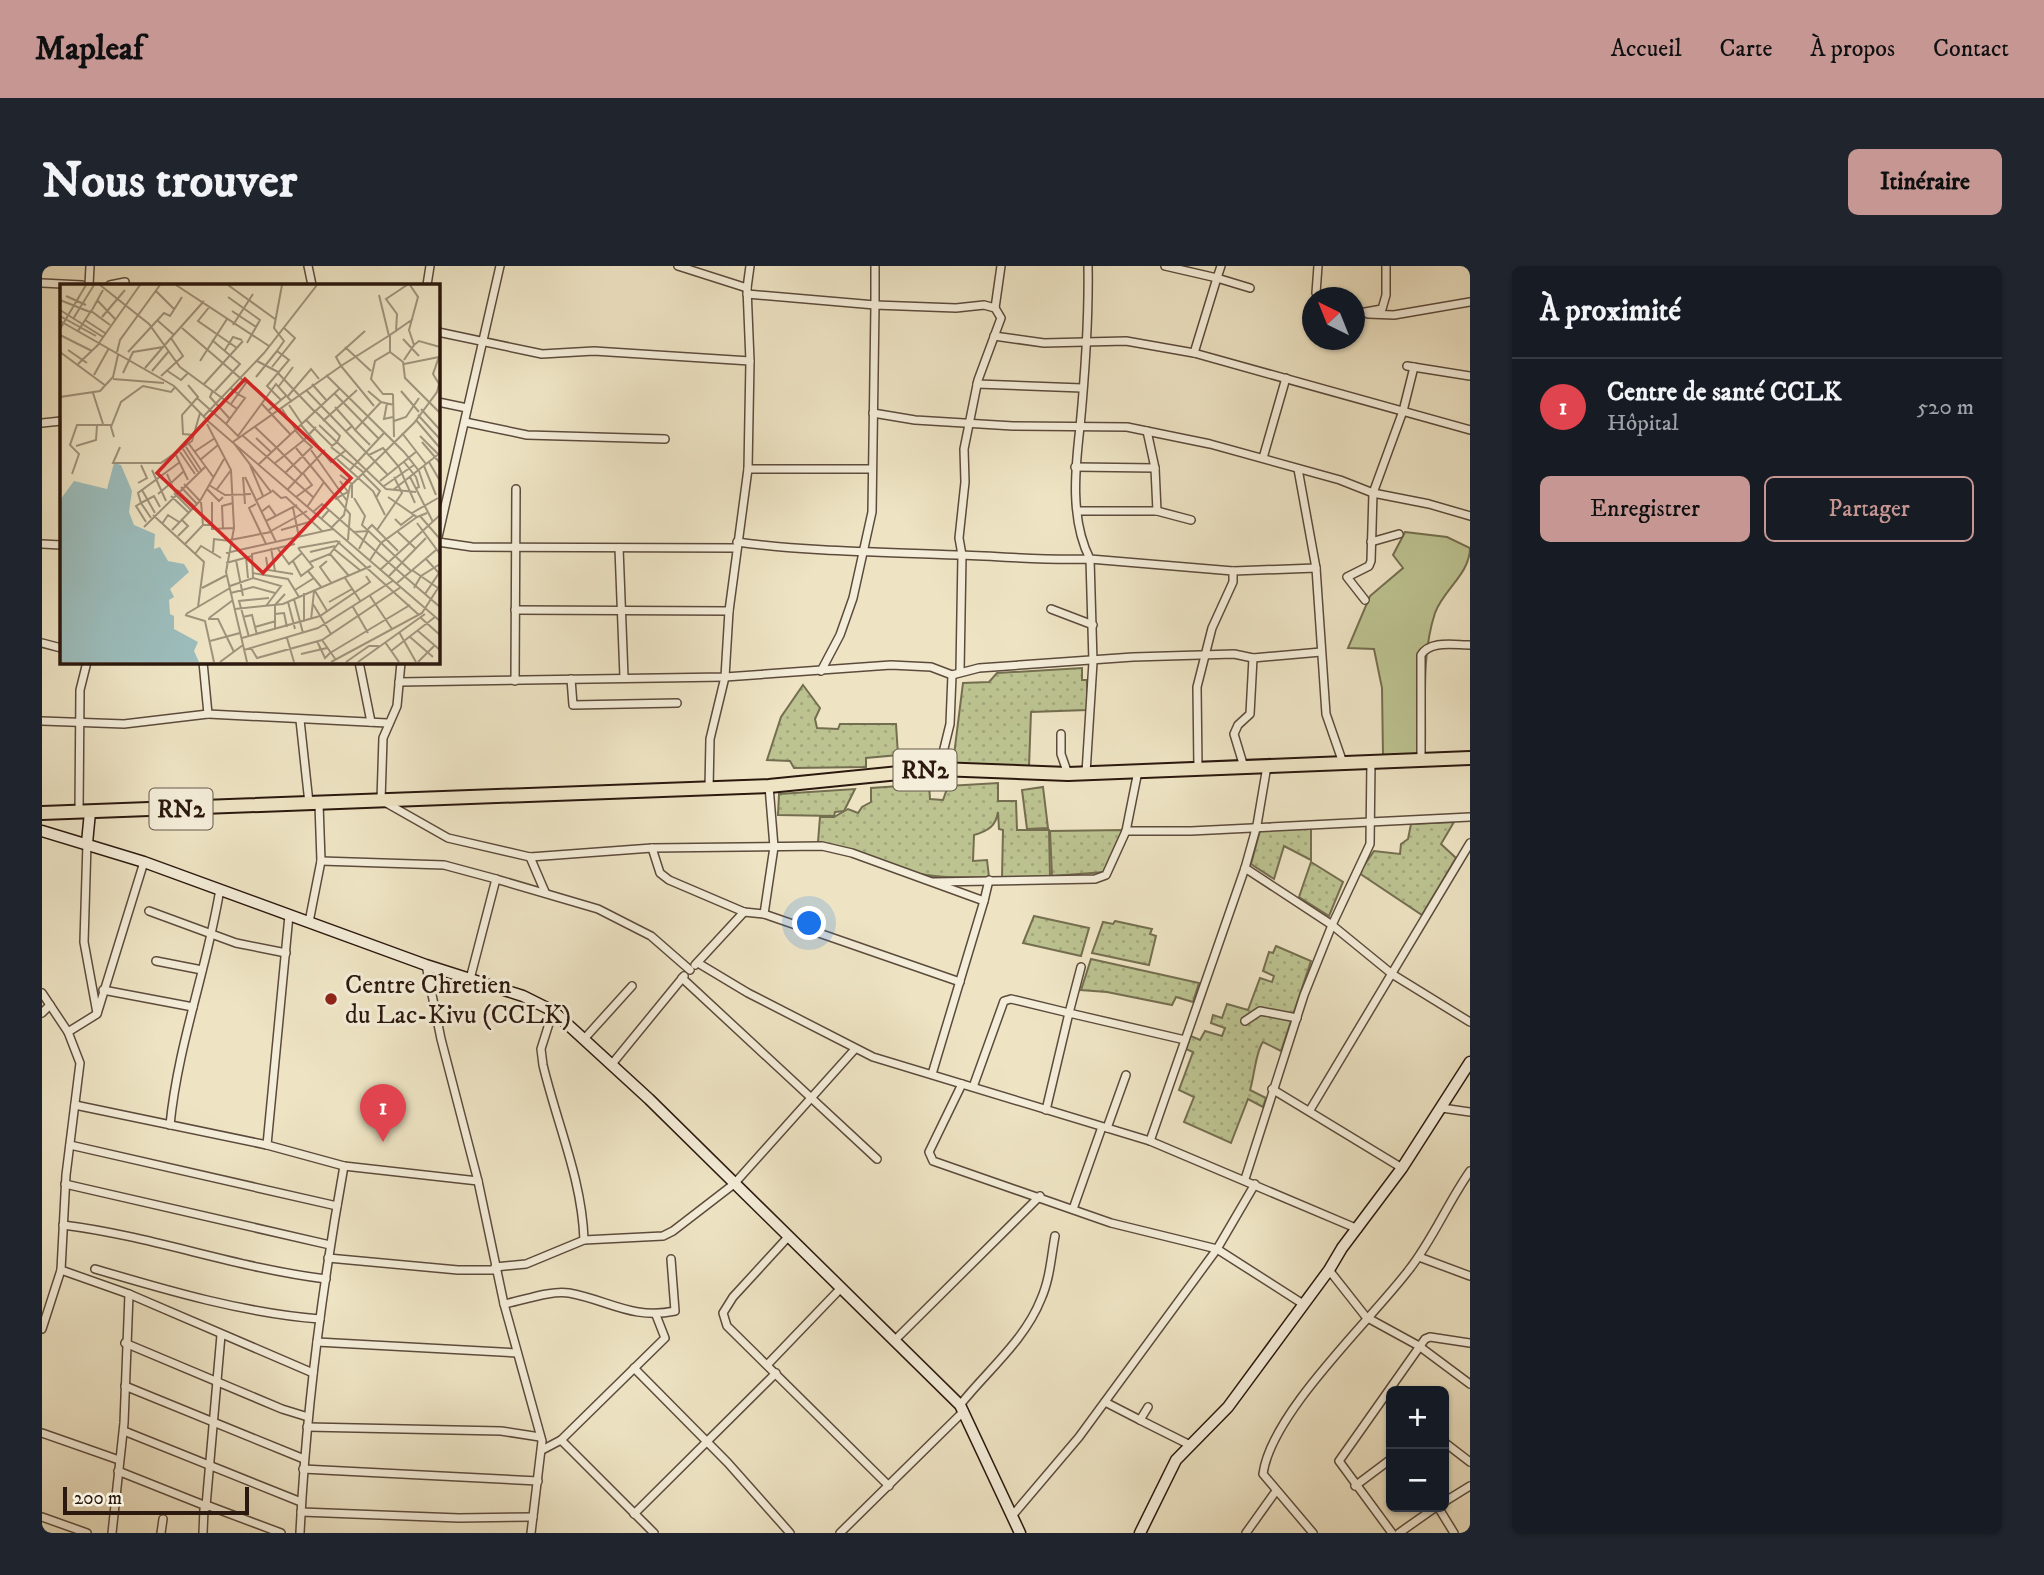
<!DOCTYPE html>
<html lang="fr">
<meta charset="utf-8">
<style>
:root{--surface:#171b24;--page:#20242c;--text:#f1f3f6;--muted:#9ea1a6;--line:#363941;--accent:#c59692}
body{margin:0;font-family:"IM FELL DW Pica",serif;background:var(--page);color:var(--text)}
.controls{position:absolute;right:21px;bottom:21px;display:grid;overflow:hidden;border-radius:10px;box-shadow:0 2px 5px #0004}
.controls button{width:63px;height:63px;display:grid;place-items:center;padding:0;border:0;border-bottom:2px solid var(--line);background:var(--surface);color:var(--text);font:35px sans-serif}
.compass{position:absolute;left:1260px;top:21px;width:63px;height:63px;border-radius:50%;background:var(--surface);box-shadow:0 2px 5px #0004;rotate:317deg}
.scale{position:absolute;left:21px;bottom:18px;width:186px;box-sizing:border-box;padding-left:7px;border:4px solid #2b180e;border-top:0;font-size:19px;line-height:24px;white-space:nowrap;color:#2b180e;-webkit-text-stroke:5px #f4edd9;paint-order:stroke}
.you{position:absolute;left:768px;top:658px;width:24px;height:24px;margin:-18px;border:5px solid #fff;border-radius:50%;background:#1a73e8;box-shadow:0 0 0 10px #1a73e833}
.badge{display:grid;place-items:center;width:46px;height:46px;border-radius:50%;background:var(--accent);color:#fff;font-size:23px;font-weight:700}
.pin{position:absolute;translate:-50% -58px;filter:drop-shadow(0 2px 4px #0008)}
.pin::after{content:'';position:absolute;top:37px;width:24px;height:21px;background:inherit;clip-path:polygon(0 0,100% 0,50% 100%)}
.list{margin:0;padding:0;list-style:none}
h2{display:flex;justify-content:space-between;align-items:center;height:91px;margin:0;padding:0 28px;font-size:30px}
h2 small{font-size:23px;font-weight:400;color:var(--muted)}
.list li{display:grid;grid-template-columns:46px 1fr auto;gap:21px;align-items:center;box-sizing:border-box;height:98px;padding:0 28px;border-top:2px solid var(--line)}
.list b{display:block;font-size:26px;white-space:nowrap}
.list p{margin:0;font-size:23px;white-space:nowrap;color:var(--muted)}
.list em{font-size:23px;font-style:normal;color:var(--muted)}
.actions{display:flex;gap:14px;padding:21px 28px}
.actions a{flex:1;padding:16px 0;border:2px solid var(--accent);border-radius:10px;text-align:center;font-size:24px;color:var(--accent)}
.actions .main{background:var(--accent);color:#111}
.map{position:relative;flex:none;width:1428px;height:1267px;overflow:hidden;border-radius:10px}
header{display:flex;align-items:center;gap:42px;box-sizing:border-box;height:98px;padding:0 35px;background:var(--accent);color:#111}
header strong{font-size:33px}
nav{display:flex;gap:38px;margin-inline-start:auto;font-size:24px}
.intro{display:flex;align-items:center;justify-content:space-between;box-sizing:border-box;height:168px;padding:0 42px}
h1{margin:0;font-size:49px}
.button{padding:18px 32px;border-radius:10px;background:var(--accent);color:#111;font-size:24px;font-weight:700}
main{display:flex;gap:42px;padding:0 42px}
aside{flex:1;background:var(--surface);border-radius:10px;box-shadow:0 2px 5px #0004}
.map>svg:first-child{display:block}
.grass{fill:#bcc391;stroke:#746e50;stroke-width:2}
.garden{fill:url(#garden-dots);stroke:#746e50;stroke-width:2}
.lines{fill:none;stroke-linecap:round;stroke-linejoin:round}
.street-casing{stroke:#5c4b3c;stroke-width:10}
.secondary-casing{stroke:#2b180e;stroke-width:13}
.highway-casing{stroke:#2b180e;stroke-width:16}
.street{stroke:#f4edd9;stroke-width:7}
.secondary{stroke:#f4edd9;stroke-width:10}
.highway{stroke:#eee4c4;stroke-width:12}
.poi-dot{fill:#8f2418;stroke:#f4edd9;stroke-width:2.5}
.labels{text-anchor:middle;stroke-width:6;stroke-linejoin:round;paint-order:stroke}
.shield{fill:#f4edd9;stroke:#67584b;stroke-width:2}
.shield-label{font-size:24px;font-weight:bold;fill:#2b180e}
.poi-label{font-size:26px;fill:#2b180e;stroke:#f4edd9;text-anchor:start}
.inset-road{fill:none;stroke:#a0927b;stroke-width:2}
.view{fill:#d62828;fill-opacity:0.15;stroke:#d62828;stroke-width:3.5}
.inset-edge{fill:none;stroke:#2b180e;stroke-width:3.5}
</style>
<header>
<strong>Mapleaf</strong>
<nav><a>Accueil</a><a>Carte</a><a>À propos</a><a>Contact</a></nav>
</header>
<div class="intro"><h1>Nous trouver</h1><a class="button">Itinéraire</a></div>
<main>
<div class="map">
<svg width="1428" height="1267" viewBox="0 0 1428 1267">
<defs>
<pattern id="garden-dots" width="8" height="8" patternUnits="userSpaceOnUse" patternTransform="scale(1.75)"><rect width="8" height="8" fill="#bcc391"/><path d="M2 2h.1M6 6h.1" fill="none" stroke="#a2a77c" stroke-width="1.8" stroke-linecap="round"/></pattern>
</defs>
<rect width="100%" height="100%" fill="#eee4c4"/>
<filter id="stains"><feTurbulence type="fractalNoise" baseFrequency=".00286" numOctaves="4"/><feColorMatrix values="0 0 0 0 .2 0 0 0 0 .09 0 0 0 0 .02 0 0 0 .5 -.17"/></filter>
<radialGradient id="worn" r=".72"><stop offset=".6" stop-color="#630" stop-opacity="0"/><stop offset="1" stop-color="#630" stop-opacity=".3"/></radialGradient>
<path class="grass" d="M1363 266 1405 271 1428 282C1428 308 1401 324 1393 347 1379 389 1384 438 1383 482L1374 488 1341 491 1340 422 1332 383 1306 382 1328 330 1361 302 1351 289Z"/>
<g class="garden">
<polygon points="1040,402 1040,414 1045,414 1045,444 989,446 987,501 910,505 921,417 947,416 955,407"/>
<polygon points="761,419 778,442 773,453 775,462 796,463 798,458 854,458 856,489 824,492 824,501 752,502 748,495 725,494 739,451"/>
<path d="M956 517V535H974L975 564H1007L1008 610 960 612 961 564 957 563 956 546C954 560 946 565 932 569L931 595 945 594 947 611C921 611 895 613 870 606 838 598 809 583 776 576L778 551H792L806 543 816 547 820 541 829 536V522L887 518 888 533 901 534 906 520Z"/>
<polygon points="1001,521 1006,562 985,563 980,524"/>
<polygon points="813,523 802,545 793,546 792,550 736,549 737,528"/>
<polygon points="1412,556 1399,578 1414,592 1380,649 1317,607 1332,585 1358,588 1359,578 1366,573 1369,558"/>
<polygon points="1219,561 1269,563 1269,594 1242,580 1232,613 1209,598"/>
<polygon points="1082,564 1063,606 1010,610 1008,565"/>
<polygon points="1269,596 1301,616 1287,650 1257,631"/>
<polygon points="992,650 1047,662 1039,690 981,677"/>
<polygon points="1073,655 1110,663 1108,668 1114,670 1107,699 1050,687 1061,656 1071,658"/>
<path d="M1234 680 1269 695 1239 785 1221 776C1214 784 1212 812 1208 824L1224 832 1221 841 1206 833 1189 877 1142 856 1152 831 1137 824 1151 786 1144 783 1149 770 1158 774 1163 765 1180 770 1183 762 1169 757 1171 749 1180 752 1185 738 1206 744 1218 712 1230 716 1232 710 1221 705 1227 686 1231 687Z"/>
<polygon points="1049,693 1157,717 1151,736 1134,731 1130,739 1065,726 1039,724"/>
</g>
<g class="lines">
<g class="street-casing">
<g id="street">
<polyline points="266,0 270,19"/>
<polyline points="636,0 705,22"/>
<path d="M1046 0C1047 53 1043 108 1038 161 1033 204 1028 254 1048 293L1191 305V316L1170 362 1155 421 1156 503"/>
<polyline points="1123,0 1175,12 1179,0"/>
<polyline points="1276,0 1274,27 1278,32"/>
<polyline points="0,17 40,19"/>
<polyline points="47,19 48,0"/>
<polyline points="68,19 83,16"/>
<polyline points="385,19 388,0"/>
<polyline points="705,28 833,39 833,0"/>
<polyline points="953,42 959,0"/>
<polyline points="1312,48 1340,43 1344,29 1344,0"/>
<polyline points="1326,48 1352,49 1428,36"/>
<polyline points="396,66 500,88 552,85 708,95"/>
<polyline points="952,70 1002,77 1084,75 1152,87 1428,164"/>
<polyline points="1152,87 1175,12 1208,22"/>
<polyline points="1365,100 1428,110"/>
<polyline points="935,118 1040,122"/>
<polyline points="396,136 425,142"/>
<polyline points="831,147 873,154 971,160 1085,161 1168,178 1298,214 1331,227 1387,238 1428,250"/>
<polyline points="423,156 485,169 623,173"/>
<polyline points="0,157 19,155"/>
<polyline points="1221,192 1244,112"/>
<polyline points="1033,201 1113,202 1105,165"/>
<polyline points="1113,202 1115,245"/>
<polyline points="706,203 829,203"/>
<polyline points="1256,203 1274,302 1284,448 1301,497"/>
<polyline points="1036,245 1115,245 1149,254"/>
<polyline points="396,271 458,0"/>
<polyline points="396,276 430,281 695,282"/>
<path d="M695 276C768 286 841 286 915 289 960 290 1002 295 1048 293L1051 396 1044 507"/>
<polyline points="1329,276 1357,268"/>
<polyline points="0,278 19,279"/>
<polyline points="577,282 582,411"/>
<polyline points="1191,305 1274,302"/>
<polyline points="1323,334 1305,311 1327,300 1329,295 1331,227 1361,145 1372,101"/>
<polyline points="1009,343 1051,359"/>
<polyline points="473,344 687,345"/>
<polyline points="0,377 19,382"/>
<polyline points="161,396 166,448 345,457"/>
<polyline points="317,396 329,456"/>
<polyline points="359,396 355,440 341,472 339,534 406,572 488,591 610,582 780,580 810,587 942,635 890,808"/>
<polyline points="779,405 798,369 811,332 830,246 833,39 914,42 942,39 953,42 959,52 936,114 922,183 923,216 917,272 920,289 918,405"/>
<polyline points="529,413 531,439 635,437"/>
<polyline points="473,415 474,223"/>
<polyline points="357,416 683,411 849,399 889,401 910,409 937,402 1091,391 1192,388 1211,392 1279,386"/>
<polyline points="258,454 267,537"/>
<polyline points="0,455 82,458 166,448"/>
<polyline points="1019,468 1019,488 1026,508"/>
<path d="M1379 494V389C1388 374 1412 379 1428 379"/>
<polyline points="1202,501 1192,468 1196,459 1208,448 1211,392"/>
<polyline points="897,503 908,458 910,409"/>
<polyline points="667,523 668,473 683,411 687,345 706,203 708,95 705,22 708,0"/>
<polyline points="37,546 38,424 45,396"/>
<polyline points="1084,565 1149,565 1428,551"/>
<polyline points="45,577 42,676 55,747"/>
<polyline points="610,582 618,607 627,614 702,646 722,648 918,716"/>
<polyline points="488,591 503,626"/>
<polyline points="279,595 402,599 454,613"/>
<polyline points="1203,602 1290,659 1350,708 1428,756"/>
<polyline points="892,616 1053,613 1064,609 1084,565 1096,505"/>
<polyline points="942,635 947,614"/>
<polyline points="107,645 194,677 244,687"/>
<polyline points="722,648 732,581 727,520"/>
<polyline points="267,656 279,595 277,538"/>
<polyline points="114,695 160,704"/>
<polyline points="656,697 706,727 831,791 1108,875 1316,963"/>
<polyline points="384,699 399,773 436,915 462,1038 500,1175 489,1267"/>
<polyline points="653,699 702,646"/>
<polyline points="640,712 835,893"/>
<polyline points="428,713 454,613 556,643 609,670 648,704"/>
<polyline points="61,724 151,741"/>
<polyline points="0,727 26,766 38,797 24,909 19,1004 0,1063"/>
<path d="M511 745 499 783 501 799C515 858 540 913 542 974"/>
<polyline points="0,747 8,739"/>
<polyline points="1203,755 1218,745 1255,752"/>
<polyline points="26,766 55,748 102,596"/>
<polyline points="543,772 590,720"/>
<polyline points="570,798 642,710"/>
<polyline points="920,818 887,886 891,895 1069,957 1175,983 1261,1038"/>
<polyline points="931,821 962,735 969,733 1027,747 1039,701"/>
<polyline points="1230,823 1360,902"/>
<polyline points="33,839 225,879 302,900 436,915"/>
<polyline points="1400,842 1428,846"/>
<polyline points="1004,844 1027,747 1143,774"/>
<polyline points="1268,844 1428,577"/>
<path d="M128 859C136 778 165 703 178 623"/>
<polyline points="1065,862 1084,809"/>
<polyline points="1108,875 1203,602 1215,559 1225,500"/>
<polyline points="28,879 295,940"/>
<polyline points="225,879 247,649"/>
<polyline points="1203,913 1262,729 1290,659 1328,578 1329,496"/>
<polyline points="23,918 288,979"/>
<polyline points="1031,943 1060,861"/>
<path d="M21 959C110 970 194 1002 284 1013"/>
<polyline points="747,970 691,1031 681,1047 685,1060 847,1220"/>
<polyline points="1377,991 1428,1010"/>
<polyline points="286,992 416,1004 453,1004"/>
<polyline points="453,1001 484,998 542,974 621,970 631,965 692,918 813,783"/>
<path d="M53 1003C127 1025 202 1047 278 1053"/>
<polyline points="19,1004 87,1028 271,1107"/>
<polyline points="1287,1004 1324,1051 1377,1080 1428,1118"/>
<path d="M462 1038C480 1035 508 1024 527 1027 566 1034 591 1054 633 1045L629 993"/>
<polyline points="853,1074 998,930"/>
<polyline points="275,1076 475,1087"/>
<polyline points="83,1077 240,1143 266,1151"/>
<polyline points="725,1099 799,1022"/>
<polyline points="592,1102 686,1197 748,1267"/>
<polyline points="83,1120 262,1193"/>
<polyline points="1063,1136 1098,1154"/>
<path d="M918 1139C945 1105 983 1074 999 1033 1008 1013 1009 991 1013 970"/>
<polyline points="1106,1141 1098,1154 1146,1178"/>
<polyline points="265,1161 459,1165 498,1171"/>
<polyline points="82,1165 259,1236"/>
<polyline points="0,1167 77,1194"/>
<polyline points="519,1174 623,1072 614,1049"/>
<polyline points="1402,1176 1428,1196"/>
<polyline points="500,1184 519,1174 612,1267"/>
<polyline points="261,1203 496,1215"/>
<polyline points="76,1205 164,1240 179,1069"/>
<polyline points="1313,1220 1349,1193"/>
<polyline points="1402,1236 1428,1220"/>
<polyline points="1396,1241 1412,1267"/>
<polyline points="259,1246 417,1252 491,1251"/>
<polyline points="592,1248 734,1107"/>
<polyline points="970,1250 1037,1171 1175,983 1213,918"/>
<polyline points="0,1251 45,1267"/>
<polyline points="70,1267 82,1157 87,1028"/>
<polyline points="119,1267 121,1253"/>
<polyline points="161,1267 162,1243 167,1240 239,1267"/>
<path d="M258 1267C264 1144 280 1022 302 900"/>
<polyline points="798,1267 922,1145"/>
<polyline points="1204,1267 1234,1225"/>
<path d="M1271 1267 1221 1208C1229 1147 1328 1055 1366 1005 1390 975 1405 938 1428 905"/>
<polyline points="1350,1267 1297,1195 1383,1073 1388,1071 1428,1077"/>
<polyline points="1357,1267 1394,1241"/>
</g>
</g>
<g class="secondary-casing">
<g id="secondary">
<polyline points="0,565 102,596 384,699 481,730 511,745 607,833 918,1139 978,1267"/>
<polyline points="45,577 48,546"/>
<polyline points="1098,1267 1134,1194 1186,1141 1287,1004 1300,982 1360,902 1428,796"/>
</g>
</g>
<g class="highway-casing">
<polyline id="highway" points="0,547 727,520 897,503 1026,508 1428,492"/>
</g>
<use href="#street" class="street"/>
<use href="#secondary" class="secondary"/>
<use href="#highway" class="highway"/>
</g>
<circle class="poi-dot" cx="289" cy="733" r="7"/>
<g class="labels">
<g class="shield">
<rect x="851.5" y="483.5" width="63" height="41" rx="5"/>
<rect x="107.5" y="522.5" width="63" height="41" rx="5"/>
</g>
<g class="shield-label">
<text x="883" y="512">RN2</text>
<text x="139" y="551">RN2</text>
</g>
<g class="poi-label">
<text x="303" y="727">Centre Chretien<tspan x="303" dy="30">du Lac-Kivu (CCLK)</tspan></text>
</g>
</g>
<g transform="translate(18 18)">
<rect width="380" height="380" fill="#eee4c4"/>
<path d="M54 179 61 181 72 207 69 228 74 241 95 250 94 265 100 263 108 277 124 280 129 288 110 305 114 313 109 316 110 330 114 332V345L138 358 134 367 139 378H0V216L14 197 47 205Z" fill="#9cbdbc"/>
<path class="inset-road" d="M40 1 89 40 120 83 177 125M116 1 209 62M168 1 215 35M96 7 114 25M319 11 329 52M6 12 26 21M168 13 200 36 187 59M0 16 30 28M37 16 55 35M150 22 138 37 177 64M0 26 43 53M32 26 43 6M172 27 196 43M0 32 36 52M42 33 65 6M13 35 34 1M25 36 45 49M97 36 114 51M0 37 114 102 149 138 380 337M173 41 193 10M122 44 186 99 178 110 185 114 166 140 179 153M0 45 26 1M18 47 31 27 50 41M336 48 337 30 326 15 347 1M0 51 32 67M343 55 359 72M152 56 180 80 155 107M39 59 80 1M354 61 359 57 380 63M285 63 311 87M8 66 27 79M165 66 173 53 182 56M0 68 46 102M57 68 60 56 100 1M68 68 104 29 110 32 122 13M330 68V51L353 35M344 76 354 61 349 46 358 13 350 1M140 77 167 35M197 77 218 88M18 80 40 59M344 80 379 73M212 83 235 54 224 44M85 84 103 63M106 86 121 96 128 89M92 87 109 67M63 89 73 68 103 63 144 17M218 89 254 127M34 91 49 64M266 91 344 168 359 187 365 205M101 92 123 72 111 54M196 93 217 67M53 95 104 99M144 100 183 57M252 100 267 117M128 101 138 113 122 131 123 150 134 151M219 102 233 83M170 104 178 110 171 120M153 106 150 113 170 135M247 107 327 190M308 107 321 118 334 121M341 107 359 128M33 109 43 140M275 110 318 154M333 110H323L311 95 315 77 330 68 343 78 345 94 380 129M333 110 334 153M228 112 251 85 259 95M0 113 40 107 53 93 58 71M137 114 166 140M221 116 207 102 229 76 217 67 224 57 214 44 222 1M201 119 231 151M327 119 324 135 333 133M229 121 242 140M314 122 281 82 330 51M275 123 292 142M222 125 236 146M361 125 380 146M209 126 227 111M358 131 380 155M143 133 204 69 257 1M246 136 272 162 277 158 280 152 254 126M356 136 380 164M263 137 297 106M334 137 346 133 359 114M147 140 171 186 174 244 166 288 187 378M241 141 271 178 286 166M259 141 326 205 356 208M195 143 217 164M235 146 244 156 256 143M295 146 310 161M285 148 292 142 295 146 321 118M342 149 366 180M182 151 253 213M178 152 216 100 232 118M360 152 378 170M54 153 51 143 61 118 83 102 111 108 115 103M196 154 212 169M362 158 380 179M129 160 154 194M16 162 36 156 37 141M60 163 53 179H101L132 157 140 129M126 163 141 186M271 163 303 188M217 164 242 190 228 205M236 164 290 230 288 256M123 165 138 188M251 166 287 217M120 168 135 190M134 168 155 154M116 171 128 196M309 171 323 164 339 183 355 219M277 175 313 207 325 231M140 176 158 161M344 178 356 193 359 203 355 205M369 178 380 197M215 179 244 156 252 163 225 189M199 180 279 105M190 181 203 212M364 182 376 211M92 186 106 217M289 187 324 149M302 189 320 207 316 214M12 190 19 170 10 161 17 141H51M107 190 111 199 124 187M280 191 292 200V214M183 193 185 220M185 193 216 258M350 193 373 238M320 197 357 167M78 199 87 194 81 181M124 200 140 217M149 201 165 211 191 210M324 202 354 181M121 203 137 220M147 205 159 217 163 213M157 205 171 186M82 206 95 229M117 206 134 222M212 206 221 214 226 213 262 247M333 206 380 169M114 209 131 226M98 210 111 199 115 208M111 212 128 228M236 213 252 201 243 189 265 166M328 213 357 233 367 229M294 214 305 232 302 241 351 287M275 215 288 208 280 197M195 217 211 208 173 158 281 82 276 73 305 47M141 218 143 241M152 218V245L173 244M196 220 189 224 206 260M100 223 94 212 81 219 78 209 120 178M247 223 264 198M233 224 239 253M269 226 328 278M201 228 209 222 216 232M253 228 262 220 269 226 262 234M352 229 378 214M93 231 144 278 138 323M360 232 380 255M335 235 341 241 354 231M206 237 237 221M86 238 76 222 81 219 91 234M357 239 380 270M102 240 108 231 119 238M84 243 145 183M272 243 284 231 290 202 354 139 377 108 379 100 373 90 380 70M163 245 162 222 173 219M308 245 312 241 338 267M112 246 140 217 164 175M221 246 253 237M317 246 342 209 334 193M211 247 247 227M293 248 308 247 299 265M338 248 355 264M118 252 128 242 121 235M170 256 211 248M125 260 143 241H152M211 264 215 287M238 264 277 257 359 331M218 265 229 280 242 269M274 265 301 287M153 268 154 255 170 257M250 268 275 262M166 269 273 245M135 270 141 262 161 274M270 270 289 292M186 273 188 294M206 273 208 286 233 290M176 276 183 312M310 276 321 259 357 233M233 277 241 292 253 283 238 264M267 277 260 283 272 300M250 278 270 270 280 257M328 278 380 323M166 279 192 272M320 286 380 231M352 286 378 304M248 287 262 304M193 289 228 295 239 313M329 292 366 254M193 294 192 270 235 260M285 294 301 318M337 299 376 266M170 302 193 294 221 302 206 322M142 304 167 291M354 304 361 292 380 280M235 306 254 294M255 307 267 327M171 309 193 303 215 309M365 310 379 289 366 275M310 312 332 345M234 315 243 349M228 318 235 345M269 318 292 305M253 320 271 350M293 323 308 349M175 325 223 320 311 282M126 330 170 304M215 330 224 329 227 343M125 331 145 337 154 378M183 333 192 331 197 351M149 334 173 316M361 334 380 351M148 335H158L174 368M251 336 254 307M244 338V309M195 343 216 337M215 346V321L225 310M358 347 380 366M339 348 356 378M189 353 179 317 209 314M350 353 373 373M182 354 260 332 310 298 306 292M227 354 234 378M262 356 276 376M150 357 180 349M257 357 265 374 270 369M325 358 339 378M191 364 197 374 262 356 341 303M184 366 258 344 334 296M331 367 375 333M270 369 350 321M241 370 267 364M160 378 183 361M271 378 362 329 380 301M286 378 309 362H319M298 378 365 330M358 378 375 361"/>
<path class="view" d="M185 95 291 194 203 289 97 189Z"/>
<rect width="380" height="380" class="inset-edge"/>
</g>
<rect width="100%" height="100%" filter="url(#stains)"/>
<rect width="100%" height="100%" fill="url(#worn)"/>
</svg>
<div class="controls">
<button>+</button>
<button>−</button>
</div>
<svg class="compass" viewBox="-18 -18 36 36"><path d="M0-13l5 13h-10z" fill="#e53935"/><path d="M0 13l5-13h-10z" fill="#9ea1a6"/></svg>
<div class="scale">200 m</div>
<div class="you"></div>
<div class="pin badge" style="left:341px;top:876px;background:#e0444e">1</div>
</div>
<aside>
<h2>À proximité<small></small></h2>
<ul class="list">
<li><span class="badge" style="background:#e0444e">1</span><div><b>Centre de santé CCLK</b><p>Hôpital</p></div><em>520 m</em></li>
</ul>
<div class="actions"><a class="main">Enregistrer</a><a>Partager</a></div>
</aside>
</main>
